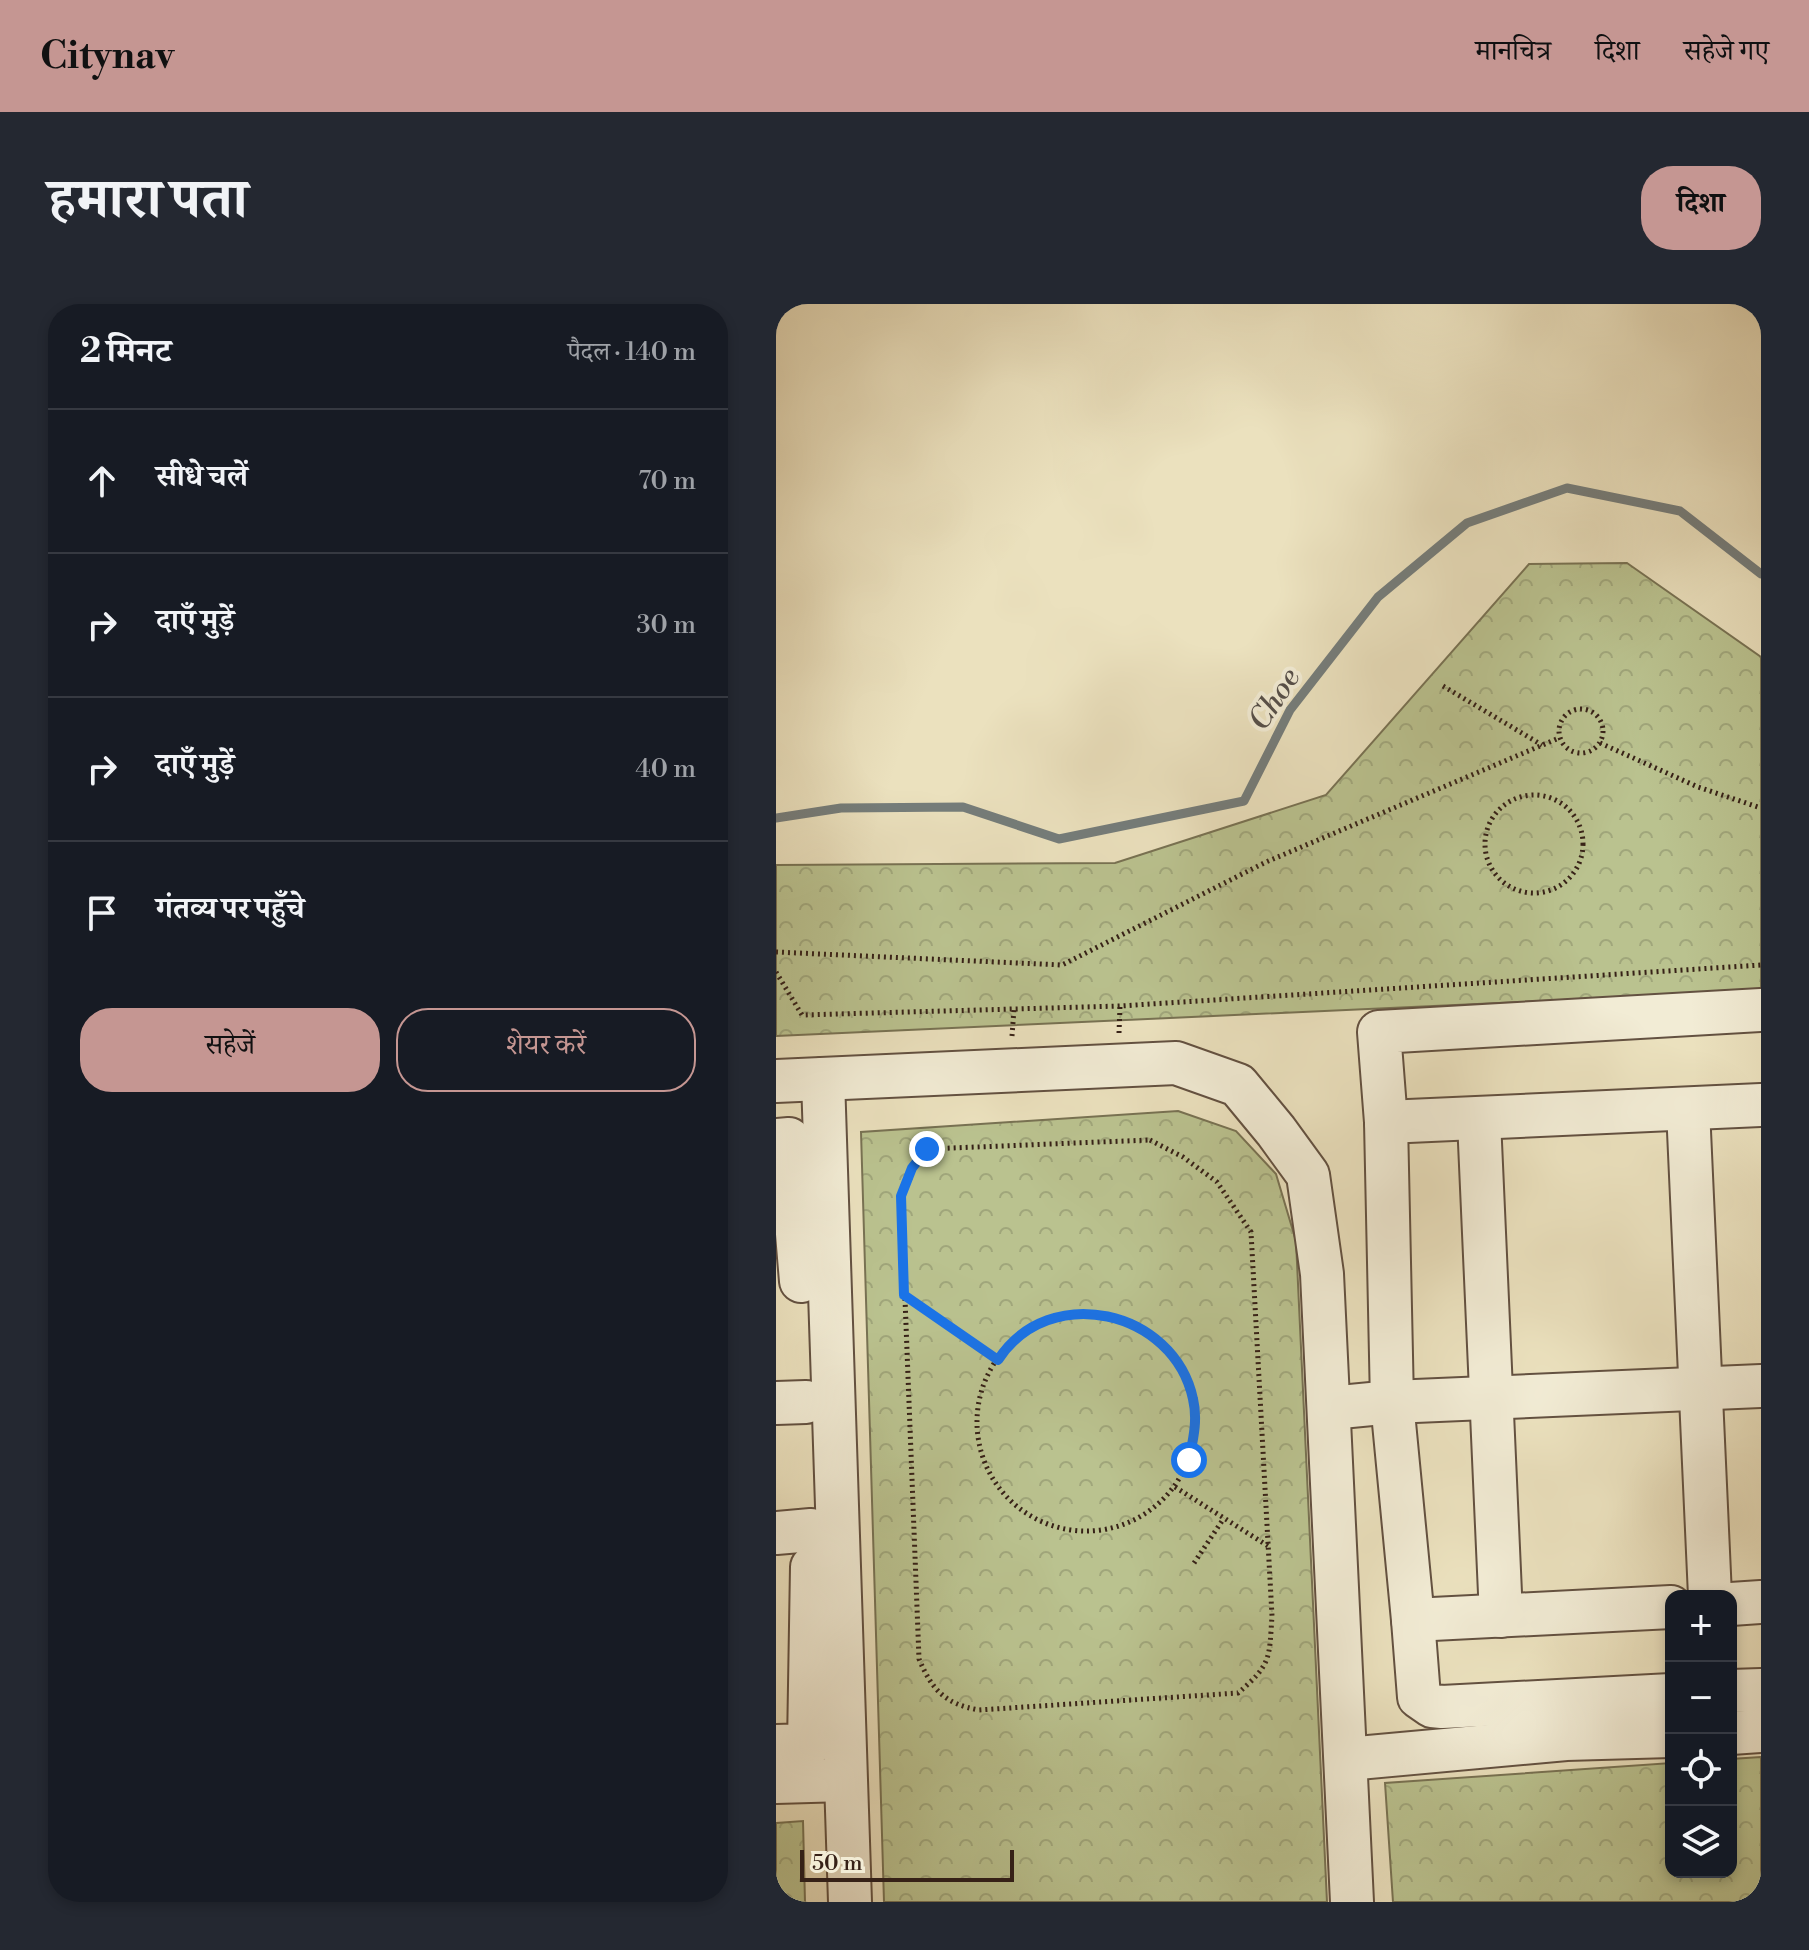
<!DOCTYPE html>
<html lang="hi">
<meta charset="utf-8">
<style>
:root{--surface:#171b24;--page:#242831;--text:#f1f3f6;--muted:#9ea1a6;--line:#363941;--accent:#c59692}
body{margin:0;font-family:"Libre Bodoni","Noto Serif Devanagari",serif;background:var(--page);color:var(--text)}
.controls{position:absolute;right:24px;bottom:24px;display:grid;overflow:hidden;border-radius:16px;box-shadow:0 4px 12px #0003}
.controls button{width:72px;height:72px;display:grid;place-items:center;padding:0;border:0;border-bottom:2px solid var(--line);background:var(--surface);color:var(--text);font:40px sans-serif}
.scale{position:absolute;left:24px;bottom:20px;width:214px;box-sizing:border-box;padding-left:8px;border:4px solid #362117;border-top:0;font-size:22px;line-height:28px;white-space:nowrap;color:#362117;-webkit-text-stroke:6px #f2ecd5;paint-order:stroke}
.stop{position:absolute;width:24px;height:24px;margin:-18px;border:6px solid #1a73e8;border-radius:50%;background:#fff}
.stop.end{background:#1a73e8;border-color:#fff;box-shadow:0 2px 8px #0008}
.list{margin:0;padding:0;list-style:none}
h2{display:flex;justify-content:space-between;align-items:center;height:104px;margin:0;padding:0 32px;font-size:34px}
h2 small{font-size:26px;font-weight:400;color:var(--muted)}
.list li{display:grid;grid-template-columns:52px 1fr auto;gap:24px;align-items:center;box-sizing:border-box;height:144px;padding:0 32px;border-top:2px solid var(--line)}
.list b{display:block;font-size:30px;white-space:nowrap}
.list em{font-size:26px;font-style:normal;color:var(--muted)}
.actions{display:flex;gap:16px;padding:24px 32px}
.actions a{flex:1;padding:18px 0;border:2px solid var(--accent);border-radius:32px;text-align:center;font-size:28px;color:var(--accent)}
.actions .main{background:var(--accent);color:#111}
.icon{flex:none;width:44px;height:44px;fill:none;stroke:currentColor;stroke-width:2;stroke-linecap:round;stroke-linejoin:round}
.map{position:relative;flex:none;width:985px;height:1598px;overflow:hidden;border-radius:32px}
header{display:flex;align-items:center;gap:48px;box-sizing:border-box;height:112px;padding:0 40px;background:var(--accent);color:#111}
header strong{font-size:38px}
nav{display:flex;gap:44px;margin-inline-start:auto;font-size:28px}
.intro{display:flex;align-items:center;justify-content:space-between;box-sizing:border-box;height:192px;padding:0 48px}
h1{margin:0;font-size:56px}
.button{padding:20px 36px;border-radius:32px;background:var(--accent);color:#111;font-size:28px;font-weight:700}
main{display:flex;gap:48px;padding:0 48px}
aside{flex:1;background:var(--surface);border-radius:32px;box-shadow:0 4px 12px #0003}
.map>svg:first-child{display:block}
.park{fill:url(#park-crowns);stroke:#787253;stroke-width:2}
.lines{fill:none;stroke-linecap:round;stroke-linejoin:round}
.stream{stroke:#757d7b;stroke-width:9}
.minor-casing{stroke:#635141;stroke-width:46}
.path{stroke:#362117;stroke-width:5;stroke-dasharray:2 4;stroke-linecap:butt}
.minor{stroke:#f2ecd5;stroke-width:42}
.route{stroke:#1a73e8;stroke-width:10}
.labels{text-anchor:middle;stroke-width:8;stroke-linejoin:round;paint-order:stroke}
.water-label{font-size:30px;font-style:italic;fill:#564f49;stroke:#f2ecd5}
</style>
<header>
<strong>Citynav</strong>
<nav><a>मानचित्र</a><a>दिशा</a><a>सहेजे गए</a></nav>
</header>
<div class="intro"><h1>हमारा पता</h1><a class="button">दिशा</a></div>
<main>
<aside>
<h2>2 मिनट<small>पैदल · 140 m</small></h2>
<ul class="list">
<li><svg class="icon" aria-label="ahead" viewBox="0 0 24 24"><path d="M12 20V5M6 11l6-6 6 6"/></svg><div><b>सीधे चलें</b></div><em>70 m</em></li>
<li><svg class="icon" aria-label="right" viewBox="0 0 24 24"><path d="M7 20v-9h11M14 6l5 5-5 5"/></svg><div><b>दाएँ मुड़ें</b></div><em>30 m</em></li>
<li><svg class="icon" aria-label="right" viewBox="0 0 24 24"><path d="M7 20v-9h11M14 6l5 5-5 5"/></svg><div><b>दाएँ मुड़ें</b></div><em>40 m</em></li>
<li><svg class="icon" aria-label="arrive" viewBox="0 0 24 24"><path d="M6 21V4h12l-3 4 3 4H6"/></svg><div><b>गंतव्य पर पहुँचे</b></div></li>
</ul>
<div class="actions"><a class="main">सहेजें</a><a>शेयर करें</a></div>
</aside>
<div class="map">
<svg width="985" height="1598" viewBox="0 0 985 1598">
<defs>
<pattern id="park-crowns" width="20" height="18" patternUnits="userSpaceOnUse" patternTransform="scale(2)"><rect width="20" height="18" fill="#bac28f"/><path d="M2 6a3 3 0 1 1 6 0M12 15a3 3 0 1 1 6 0" fill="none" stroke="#a0a67b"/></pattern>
</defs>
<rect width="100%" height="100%" fill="#ebe1be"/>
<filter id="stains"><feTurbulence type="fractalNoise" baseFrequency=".0025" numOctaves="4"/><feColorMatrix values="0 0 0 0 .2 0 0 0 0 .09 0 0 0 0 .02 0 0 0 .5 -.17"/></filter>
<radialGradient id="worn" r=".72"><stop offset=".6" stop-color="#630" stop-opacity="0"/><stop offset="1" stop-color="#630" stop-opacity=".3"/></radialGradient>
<g class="park">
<polygon points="851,259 985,353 985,687 0,732 0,561 339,559 550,491 753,260"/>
<polygon points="402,807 460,827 500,870 520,937 551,1598 108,1598 85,828"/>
<polygon points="985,1453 985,1598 617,1598 609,1479 895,1459 895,1568 955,1568 955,1455"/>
<polygon points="27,1517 29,1598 0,1598 0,1519"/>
</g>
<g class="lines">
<polyline class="stream" points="0,514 65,504 187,503 283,535 468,497 514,406 602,293 691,219 791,184 904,207 985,270"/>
<g class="minor-casing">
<g id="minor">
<polyline points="47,775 74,1598"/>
<polyline points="0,777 400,759 462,781 500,827 532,871 546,970 576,1598"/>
<polyline points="912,805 934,1292"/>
<polyline points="703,816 725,1312"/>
<polyline points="610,818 985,801"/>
<polyline points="0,836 13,835 25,977"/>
<polyline points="0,1099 30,1098"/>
<polyline points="554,1104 616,1098 985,1082"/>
<polyline points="0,1229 35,1226"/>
<polyline points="955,1300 985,1298"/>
<polyline points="895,1303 637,1316 616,1098 610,818 603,728 985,706"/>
<polyline points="637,1316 643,1393 656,1402 666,1403 895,1391"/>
<polyline points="955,1387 985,1386"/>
<polyline points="955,1429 985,1427"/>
<polyline points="0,1442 33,1441 36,1263"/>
<polyline points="571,1455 790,1435 895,1432"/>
<polyline points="0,1478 69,1476"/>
</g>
</g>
<g class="path">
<polyline points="667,382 766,441"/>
<circle cx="805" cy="427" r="22"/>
<polyline points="824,439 922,483 985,504"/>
<circle cx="758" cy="540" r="49"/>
<polyline points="0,648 286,661 490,558 783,434"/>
<polyline points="0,668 26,711 344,702 985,661"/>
<polyline points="343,729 344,702"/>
<polyline points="236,732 238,705"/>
<path d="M374 836 407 853 441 878 475 928 496 1312C493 1354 496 1360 462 1389L203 1406C169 1400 156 1386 143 1355L125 892 136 864 151 845Z"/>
<polyline points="128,991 222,1056"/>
<circle cx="310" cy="1118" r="109"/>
<polyline points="399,1183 492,1242"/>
<polyline points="418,1259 448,1214"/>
</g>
<use href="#minor" class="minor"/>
</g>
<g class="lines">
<path class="route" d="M151 845 136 864 125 892 128 991 222 1056C273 977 398 1006 417 1095 422 1116 417 1136 413 1156"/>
</g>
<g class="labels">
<g class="water-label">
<text transform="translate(498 395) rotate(-57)" y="10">Choe</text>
</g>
</g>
<rect width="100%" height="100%" filter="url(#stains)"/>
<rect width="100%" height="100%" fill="url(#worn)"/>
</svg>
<div class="controls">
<button>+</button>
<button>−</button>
<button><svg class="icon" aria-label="locate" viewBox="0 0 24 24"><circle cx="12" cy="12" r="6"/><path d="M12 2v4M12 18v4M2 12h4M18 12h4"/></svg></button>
<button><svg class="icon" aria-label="layers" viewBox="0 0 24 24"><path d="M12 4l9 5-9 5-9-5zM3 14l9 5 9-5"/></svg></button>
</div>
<div class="scale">50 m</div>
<div class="stop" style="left:413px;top:1156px"></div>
<div class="stop end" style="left:151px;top:845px"></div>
</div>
</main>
